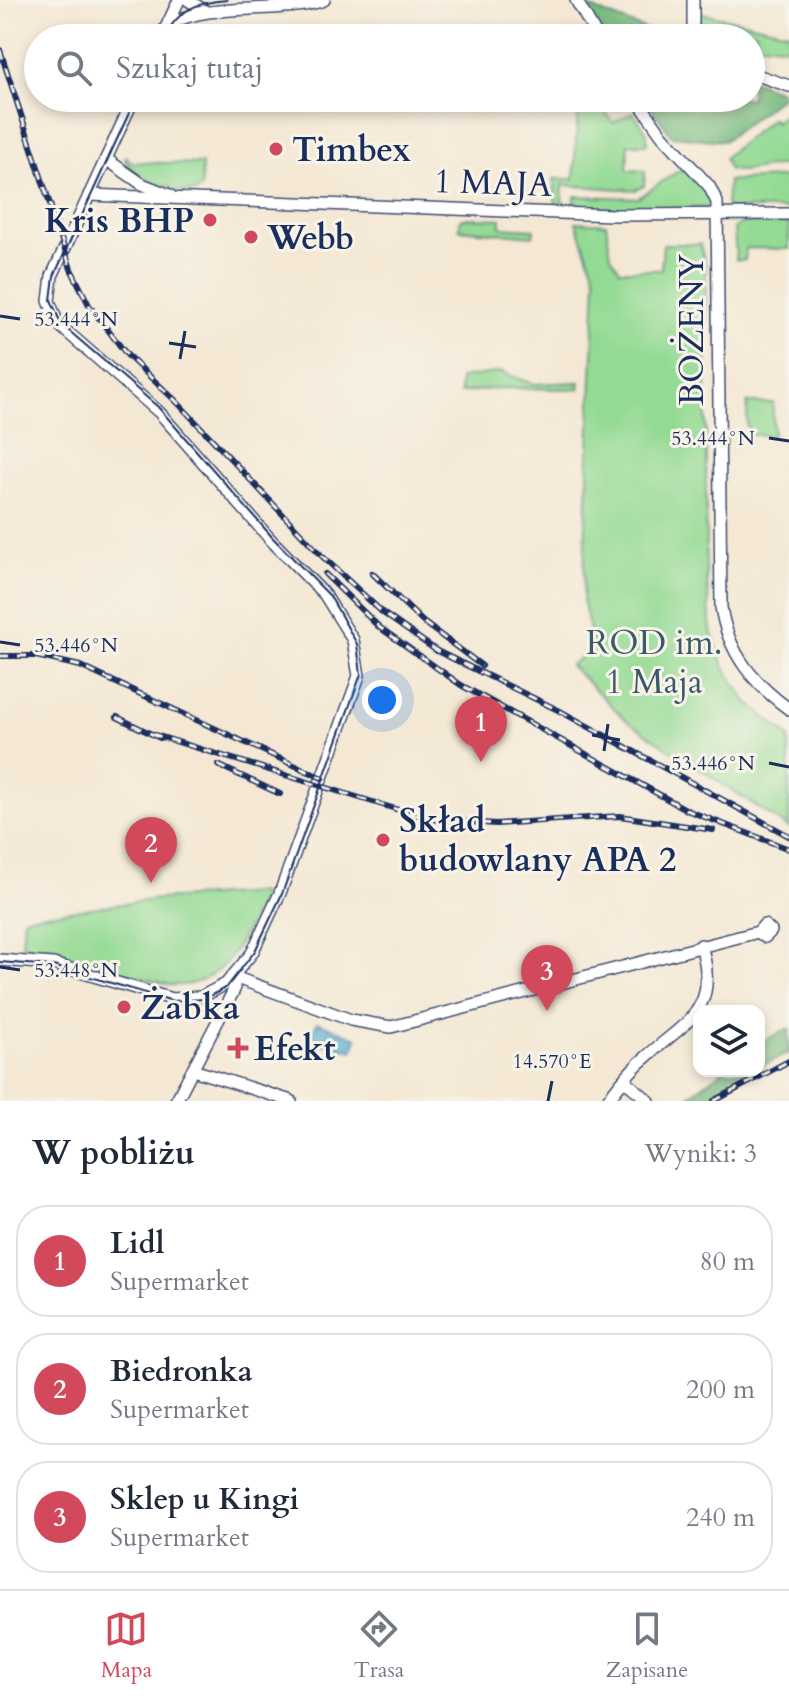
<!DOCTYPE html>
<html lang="pl">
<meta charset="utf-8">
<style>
:root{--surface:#fff;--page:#f6f6f7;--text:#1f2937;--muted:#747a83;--line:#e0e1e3;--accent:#d1495b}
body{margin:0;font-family:Cardo,serif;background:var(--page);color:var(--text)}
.controls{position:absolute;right:24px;bottom:24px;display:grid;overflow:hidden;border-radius:16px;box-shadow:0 4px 12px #0003}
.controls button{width:72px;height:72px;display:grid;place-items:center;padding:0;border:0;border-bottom:2px solid var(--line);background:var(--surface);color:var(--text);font:40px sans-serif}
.you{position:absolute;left:382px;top:700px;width:28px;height:28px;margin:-20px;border:6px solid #fff;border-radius:50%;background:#1a73e8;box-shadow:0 0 0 12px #1a73e833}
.badge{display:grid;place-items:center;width:52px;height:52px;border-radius:50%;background:var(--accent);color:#fff;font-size:26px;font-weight:700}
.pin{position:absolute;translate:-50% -66px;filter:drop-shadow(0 2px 4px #0008)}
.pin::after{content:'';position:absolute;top:42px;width:28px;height:24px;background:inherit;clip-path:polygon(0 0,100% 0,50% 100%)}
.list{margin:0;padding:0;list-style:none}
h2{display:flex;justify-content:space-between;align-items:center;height:104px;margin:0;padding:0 32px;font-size:34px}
h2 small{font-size:26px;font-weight:400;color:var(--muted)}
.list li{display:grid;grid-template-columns:52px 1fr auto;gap:24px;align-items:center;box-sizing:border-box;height:112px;margin:0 16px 16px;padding:0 16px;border:2px solid var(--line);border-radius:32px}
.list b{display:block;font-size:30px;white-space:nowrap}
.list p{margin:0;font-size:26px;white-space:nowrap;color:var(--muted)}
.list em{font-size:26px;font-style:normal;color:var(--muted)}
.icon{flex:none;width:44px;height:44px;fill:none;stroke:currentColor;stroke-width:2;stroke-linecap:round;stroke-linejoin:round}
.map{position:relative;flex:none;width:789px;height:1101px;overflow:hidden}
.search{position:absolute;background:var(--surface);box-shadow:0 4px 12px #0003;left:24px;right:24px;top:24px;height:88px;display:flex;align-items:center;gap:20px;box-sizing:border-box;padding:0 28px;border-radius:44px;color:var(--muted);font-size:30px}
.sheet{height:488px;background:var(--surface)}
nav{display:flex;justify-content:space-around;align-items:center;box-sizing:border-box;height:112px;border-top:2px solid var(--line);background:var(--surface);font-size:22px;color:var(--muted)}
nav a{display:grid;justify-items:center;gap:4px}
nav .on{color:var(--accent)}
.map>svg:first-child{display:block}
.green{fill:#93da93;stroke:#578478;stroke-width:2}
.forest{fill:#76ba7d;stroke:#48746e;stroke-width:2}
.water{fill:#56add2;stroke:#386e98;stroke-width:2}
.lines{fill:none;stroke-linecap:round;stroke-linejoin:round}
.minor-casing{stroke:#3c4b70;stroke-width:14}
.minor{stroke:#fff;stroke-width:11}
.tram{stroke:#1b2f5e;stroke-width:2}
.rail-casing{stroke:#1b2f5e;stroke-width:6}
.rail{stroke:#f7f3e8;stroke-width:3;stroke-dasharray:9;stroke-linecap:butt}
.ticks{fill:none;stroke:#1b2f5e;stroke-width:3}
.poi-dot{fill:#d1495b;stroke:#f7f3e8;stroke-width:3}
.labels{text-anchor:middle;stroke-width:6;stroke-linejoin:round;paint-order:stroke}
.poi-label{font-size:34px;font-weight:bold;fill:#1b2f5e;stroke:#f7f3e8;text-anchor:start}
.street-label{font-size:34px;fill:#1b2f5e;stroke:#f7f3e8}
.park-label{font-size:34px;fill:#395a6b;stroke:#f7f3e8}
.ticks-label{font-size:20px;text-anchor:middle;fill:#1b2f5e;stroke:#f7f3e8;stroke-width:6;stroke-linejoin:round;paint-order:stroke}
</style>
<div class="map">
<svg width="789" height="1101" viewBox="0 0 789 1101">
<rect width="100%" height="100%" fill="#f7f3e8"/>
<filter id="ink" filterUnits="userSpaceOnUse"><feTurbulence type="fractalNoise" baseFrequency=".0125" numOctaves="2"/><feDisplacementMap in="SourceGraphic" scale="16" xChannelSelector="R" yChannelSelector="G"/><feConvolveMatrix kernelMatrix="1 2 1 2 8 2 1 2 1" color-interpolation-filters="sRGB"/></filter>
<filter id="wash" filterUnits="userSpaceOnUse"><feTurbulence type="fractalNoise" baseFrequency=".006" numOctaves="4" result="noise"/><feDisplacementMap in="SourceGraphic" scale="32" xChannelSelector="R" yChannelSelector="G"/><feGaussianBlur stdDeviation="1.8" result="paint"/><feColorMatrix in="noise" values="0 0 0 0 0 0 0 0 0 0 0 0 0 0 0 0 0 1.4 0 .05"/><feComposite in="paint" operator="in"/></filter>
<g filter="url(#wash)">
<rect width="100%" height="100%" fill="#f4e8d4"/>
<g class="green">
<polygon points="697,12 789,32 789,47 755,43 756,32 708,26 706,38 698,38"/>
<path d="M596 98H608L600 103 613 123 633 112 647 133V144H628L627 170 645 171 644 186 635 190 563 185 562 203 574 204 575 196 638 198 681 169C694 174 711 192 710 207L628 210 556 207 554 179H574L578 110 584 105 588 110 594 106 591 101Z"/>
<polygon points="784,114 789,117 789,164 743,171 729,170 724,159 727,155 772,118 775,122"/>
<path d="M126 156 131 162 202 164 201 188 196 192 171 191V186C152 185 137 176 125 161Z"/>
<polygon points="789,177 789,209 732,209 726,205 728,181"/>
<polygon points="461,218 501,219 501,227 534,229 533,236 459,229"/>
<polygon points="576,222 606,224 611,256 620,270 661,270 663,244 700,244 706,266 706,569 711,631 725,668 747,702 789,737 789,828 626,720 570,665 594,648 583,600 596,278"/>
<polygon points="741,223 789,223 789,249 746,248 745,260 736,260 734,228"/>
<polygon points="501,372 533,384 580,382 579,389 500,388 460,393 460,378"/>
<rect x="747" y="403" width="26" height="32"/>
<path d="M258 893 262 895C243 939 225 989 169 985L22 945 24 917 159 899Z"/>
</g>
<g class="forest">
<polygon points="591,8 667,38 605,38 589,12"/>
<polygon points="751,80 779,90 782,96 724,141 672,136 644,98 751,98"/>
<polygon points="789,1028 789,1053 759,1067 759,1043"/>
<polygon points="722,1071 750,1071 703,1101 695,1101 690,1095"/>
</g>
<polygon class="water" points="317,1022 357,1038 353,1051 311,1041"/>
</g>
<g filter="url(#ink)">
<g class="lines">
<g class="minor-casing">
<g id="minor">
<polyline points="188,0 205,11"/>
<polyline points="576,0 598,38"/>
<polyline points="693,0 693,38"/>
<path d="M166 28C198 0 280 16 324 0"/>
<polyline points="161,38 179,0"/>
<polyline points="751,73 789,86"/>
<path d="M636 98 662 135 709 186 717 202 721 607C728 653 753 683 789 709"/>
<polyline points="106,159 142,184 170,195"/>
<polyline points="89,195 613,215 789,214"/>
<polyline points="0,960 53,964 172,999 201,997 226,984 252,953 280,893 359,676 353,640 325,595 271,540 159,412 58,324 49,301 52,276 134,98"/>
<polyline points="234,977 351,1020 391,1027 758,932 764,925 771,931 765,937 758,932"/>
<polyline points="193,1070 291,1101"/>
<polyline points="624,1080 649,1101"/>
<polyline points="176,1101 234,990 234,977"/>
<path d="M607 1101C618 1086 630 1070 645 1058 687 1020 720 1011 701 945"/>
</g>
</g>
<use href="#minor" class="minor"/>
<g class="tram">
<path d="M164 38C177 10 197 2 227 0"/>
<polyline points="0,962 53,966 173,1001 204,999 227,987 255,951 282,894 361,674 357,644 330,596 273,538 158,407 61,324 51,300 54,276 136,98"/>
</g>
<g class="rail-casing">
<g id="rail">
<polyline points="0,50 71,269 89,305 127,355 177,402 323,557 383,613 437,651 558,710 789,836"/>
<polyline points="372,573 423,622 482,666"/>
<polyline points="325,574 379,627 461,685 689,811 789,849"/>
<polyline points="0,656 36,656 80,666 322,778"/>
<polyline points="117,717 160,738"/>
<polyline points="152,734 428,819 496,824 620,816 713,830"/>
<polyline points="218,765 280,794"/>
<polyline points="714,1101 789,1061"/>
</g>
</g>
<use href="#rail" class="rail"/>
</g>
</g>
<path class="ticks" d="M0 316 20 319M169 343 196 347M180 359 185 331M769 438 789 441M0 642 20 645M592 735 620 740M604 751 608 724M769 763 789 767M0 967 20 970M548 1101 552 1081"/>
<g class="poi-dot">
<circle cx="276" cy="149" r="8"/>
<circle cx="210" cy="220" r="8"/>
<circle cx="251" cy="237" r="8"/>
<circle cx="383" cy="840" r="8"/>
<circle cx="124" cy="1007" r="8"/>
<path d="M234 1036h8v8h8v8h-8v8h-8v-8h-8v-8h8z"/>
</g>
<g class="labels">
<g class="poi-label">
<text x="292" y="161">Timbex</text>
<text x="194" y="232" text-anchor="end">Kris BHP</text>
<text x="267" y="249">Webb</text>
<text x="399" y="832">Skład<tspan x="399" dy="39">budowlany APA 2</tspan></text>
<text x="140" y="1019">Żabka</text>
<text x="254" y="1060">Efekt</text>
</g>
<g class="street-label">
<text transform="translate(493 182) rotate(2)" y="12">1 MAJA</text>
<text transform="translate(691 330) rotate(-90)" y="12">BOŻENY</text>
</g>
<g class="park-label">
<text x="654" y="654">ROD im.<tspan x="654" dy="39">1 Maja</tspan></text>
</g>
</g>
<g class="ticks-label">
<text x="76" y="326">53.444°N</text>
<text x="713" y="445">53.444°N</text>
<text x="76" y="652">53.446°N</text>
<text x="713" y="770">53.446°N</text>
<text x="76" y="977">53.448°N</text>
<text x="552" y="1068">14.570°E</text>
</g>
</svg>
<div class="controls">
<button><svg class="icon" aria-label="layers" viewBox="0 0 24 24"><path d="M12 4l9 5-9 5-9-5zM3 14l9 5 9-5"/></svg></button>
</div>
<div class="you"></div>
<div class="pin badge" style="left:481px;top:762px">1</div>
<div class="pin badge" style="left:151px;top:883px">2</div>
<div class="pin badge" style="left:547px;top:1011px">3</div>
<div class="search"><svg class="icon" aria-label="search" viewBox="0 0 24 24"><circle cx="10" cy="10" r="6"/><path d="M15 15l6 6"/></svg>Szukaj tutaj</div>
</div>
<section class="sheet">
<h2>W pobliżu<small>Wyniki: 3</small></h2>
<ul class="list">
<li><span class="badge">1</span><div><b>Lidl</b><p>Supermarket</p></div><em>80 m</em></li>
<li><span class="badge">2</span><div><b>Biedronka</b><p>Supermarket</p></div><em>200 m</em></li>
<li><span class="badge">3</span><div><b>Sklep u Kingi</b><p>Supermarket</p></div><em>240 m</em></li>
</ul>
</section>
<nav>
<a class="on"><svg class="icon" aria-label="map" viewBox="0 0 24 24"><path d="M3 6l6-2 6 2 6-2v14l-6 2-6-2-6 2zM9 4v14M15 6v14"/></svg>Mapa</a>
<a><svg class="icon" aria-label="directions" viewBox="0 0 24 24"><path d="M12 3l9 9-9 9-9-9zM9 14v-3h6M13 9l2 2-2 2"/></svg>Trasa</a>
<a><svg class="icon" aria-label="saved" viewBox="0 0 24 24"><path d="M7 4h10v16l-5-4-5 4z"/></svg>Zapisane</a>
</nav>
